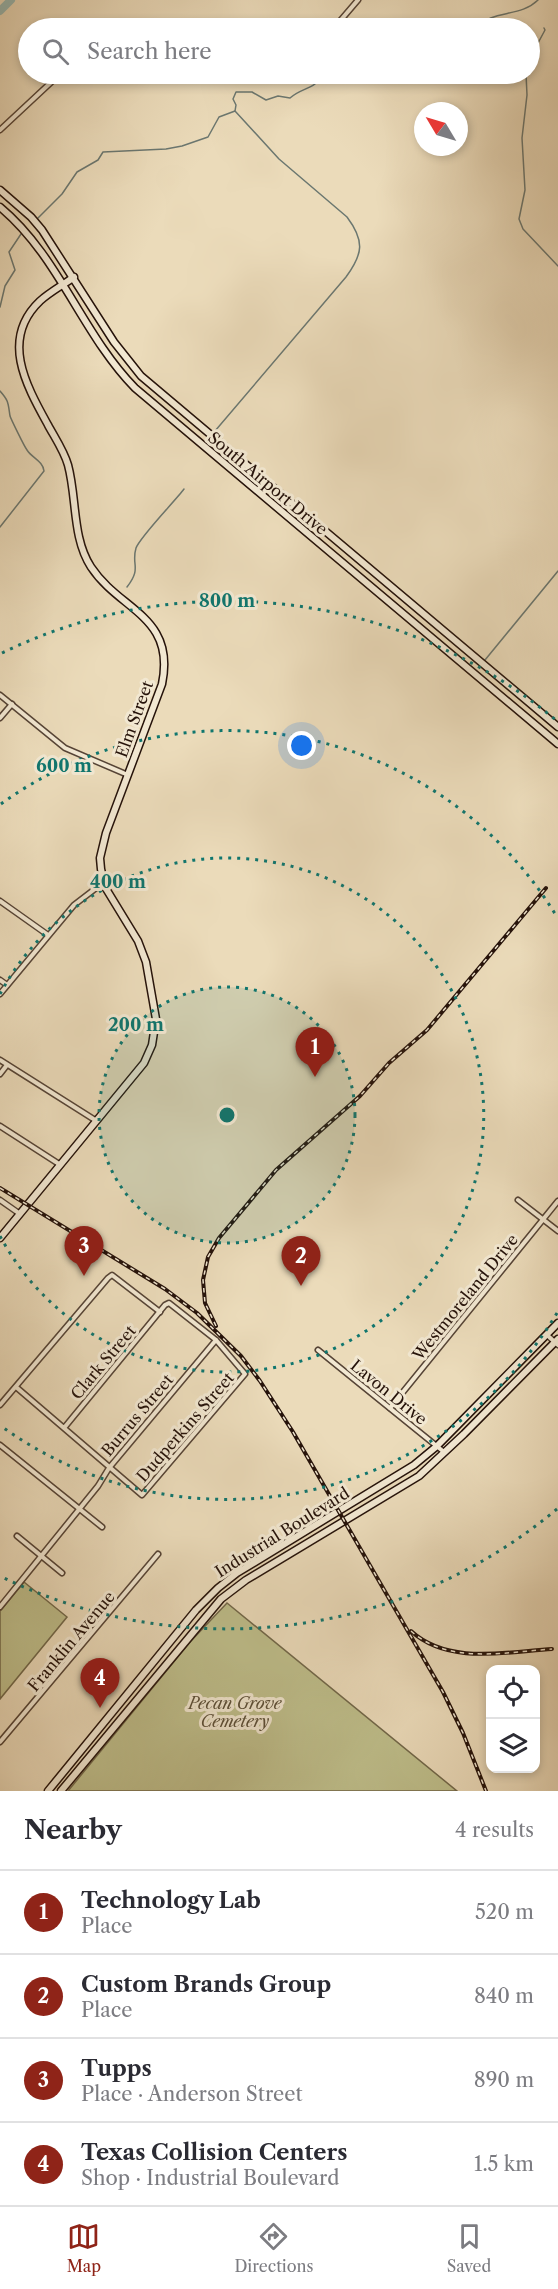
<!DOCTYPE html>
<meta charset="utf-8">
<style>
:root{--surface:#fff;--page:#f2f2f3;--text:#2b2b33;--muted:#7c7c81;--line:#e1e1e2;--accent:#8f2418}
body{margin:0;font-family:"Libre Caslon Text",serif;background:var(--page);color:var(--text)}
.controls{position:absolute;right:18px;bottom:18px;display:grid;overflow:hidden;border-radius:12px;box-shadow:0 3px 9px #0003}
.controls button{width:54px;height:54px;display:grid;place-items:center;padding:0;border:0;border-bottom:2px solid var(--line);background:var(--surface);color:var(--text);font:30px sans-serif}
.compass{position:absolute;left:414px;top:102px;width:54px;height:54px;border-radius:50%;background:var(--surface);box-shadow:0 3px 9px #0003;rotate:308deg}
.you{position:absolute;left:302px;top:746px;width:21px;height:21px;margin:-15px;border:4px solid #fff;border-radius:50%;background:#1a73e8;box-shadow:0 0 0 9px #1a73e833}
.badge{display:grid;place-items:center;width:39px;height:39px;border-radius:50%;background:var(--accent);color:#fff;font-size:20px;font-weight:700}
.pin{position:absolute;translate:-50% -50px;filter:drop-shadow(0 2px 3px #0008)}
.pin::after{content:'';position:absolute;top:32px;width:21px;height:18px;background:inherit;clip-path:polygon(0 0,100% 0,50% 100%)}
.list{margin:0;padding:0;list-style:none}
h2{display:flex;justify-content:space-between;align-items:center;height:78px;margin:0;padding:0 24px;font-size:26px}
h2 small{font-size:20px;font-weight:400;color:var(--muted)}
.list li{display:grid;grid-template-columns:39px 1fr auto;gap:18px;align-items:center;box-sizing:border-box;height:84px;padding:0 24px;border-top:2px solid var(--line)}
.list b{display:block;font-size:22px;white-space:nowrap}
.list p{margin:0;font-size:20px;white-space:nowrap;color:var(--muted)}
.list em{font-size:20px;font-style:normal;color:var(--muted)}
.icon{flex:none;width:33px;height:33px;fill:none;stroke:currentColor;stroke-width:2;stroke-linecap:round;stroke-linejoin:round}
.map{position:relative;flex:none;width:558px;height:1791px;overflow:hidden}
.search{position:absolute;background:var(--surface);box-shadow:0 3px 9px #0003;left:18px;right:18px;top:18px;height:66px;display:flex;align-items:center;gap:15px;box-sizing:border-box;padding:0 21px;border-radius:33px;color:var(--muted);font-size:22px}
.sheet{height:414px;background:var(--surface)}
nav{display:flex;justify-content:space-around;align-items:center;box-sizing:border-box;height:84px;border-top:2px solid var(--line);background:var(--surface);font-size:16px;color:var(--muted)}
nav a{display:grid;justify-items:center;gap:3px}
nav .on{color:var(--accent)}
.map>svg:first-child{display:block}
.green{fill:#bebe8b;stroke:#72684a;stroke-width:1.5}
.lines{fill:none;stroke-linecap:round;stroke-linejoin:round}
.stream{stroke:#6b7770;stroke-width:1.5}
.river{stroke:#99bab4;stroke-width:8}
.street-casing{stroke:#564436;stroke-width:7}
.secondary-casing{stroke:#25120a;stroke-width:9}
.street{stroke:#f2e8d2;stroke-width:4}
.secondary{stroke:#f2e8d2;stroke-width:6}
.rail-casing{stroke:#25120a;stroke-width:4}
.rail{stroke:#f2e8d2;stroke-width:1.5;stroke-dasharray:4.5;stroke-linecap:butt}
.ring{fill:none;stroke:#0f766e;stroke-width:3;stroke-dasharray:3 6}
.labels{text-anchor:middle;stroke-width:6;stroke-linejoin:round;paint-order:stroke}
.street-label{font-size:16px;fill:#25120a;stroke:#f2e8d2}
.park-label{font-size:16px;font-style:italic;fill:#5b4e37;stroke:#f2e8d2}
.centre{fill:#0f766e;stroke:#f2e8d2;stroke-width:3}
.ring-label{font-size:18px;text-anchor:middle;font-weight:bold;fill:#0f766e;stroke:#f2e8d2;stroke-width:6;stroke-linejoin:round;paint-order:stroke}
</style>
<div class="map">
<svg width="558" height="1791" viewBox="0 0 558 1791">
<rect width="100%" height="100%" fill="#ebdbba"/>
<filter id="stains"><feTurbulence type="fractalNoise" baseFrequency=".00333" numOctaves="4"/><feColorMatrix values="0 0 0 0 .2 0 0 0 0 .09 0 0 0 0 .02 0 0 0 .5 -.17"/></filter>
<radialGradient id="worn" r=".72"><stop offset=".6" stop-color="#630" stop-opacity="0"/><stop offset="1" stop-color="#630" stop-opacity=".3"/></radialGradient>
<g class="green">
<polygon points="24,1582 67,1617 0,1699 0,1611"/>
<polygon points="227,1603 457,1791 68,1791 190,1642"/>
</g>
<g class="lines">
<g class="stream">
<path d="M477 28C492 9 520 18 538 0"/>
<polyline points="530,58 545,30 544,28"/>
<polyline points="526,74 527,95 522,138 525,190 519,219 523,229 558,266"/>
<path d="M38 218 62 194 77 172 98 160 103 152 166 149 182 146 208 137 219 117 235 111 236 105 233 99 236 92H252L266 100 278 96 290 98C302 87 315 90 323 74"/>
<polyline points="0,307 5,286 15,270 9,252 21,234"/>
<path d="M0 391C9 401 8 403 10 416 11 419 24 446 27 450 32 458 43 461 44 471L0 527"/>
<path d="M215 431 346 277C363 254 365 241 347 217L279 159 235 111"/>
<path d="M127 587C142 568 131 565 136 548 140 537 175 501 184 489"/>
<polyline points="485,660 558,571"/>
</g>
<polyline class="river" points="0,11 11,0"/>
<g class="street-casing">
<g id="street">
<polyline points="334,28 358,0"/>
<polyline points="0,130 60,74"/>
<polyline points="0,695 65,748 128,775"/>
<polyline points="0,718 12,704"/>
<polyline points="0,901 48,935"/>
<polyline points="0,980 7,985"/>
<polyline points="0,994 74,905 104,882"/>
<polyline points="0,1060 95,1120"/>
<polyline points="0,1074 7,1065"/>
<polyline points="0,1126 59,1164"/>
<polyline points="0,1200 20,1214"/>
<polyline points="518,1200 558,1231"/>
<polyline points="547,1335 558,1345"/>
<polyline points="318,1350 444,1452"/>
<polyline points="16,1387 142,1495 245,1374 216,1340 169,1303 165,1305 64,1428"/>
<polyline points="0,1405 108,1278 112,1275 160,1312"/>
<polyline points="390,1408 558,1201"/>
<polyline points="0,1445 102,1527"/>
<polyline points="17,1536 62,1573"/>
<polyline points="0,1607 98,1486 109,1468 216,1340"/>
<polyline points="0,1742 158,1554"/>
</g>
</g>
<g class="secondary-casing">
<g id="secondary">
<polyline points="0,190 31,217 42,230 114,342 141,376 558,727"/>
<path d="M0 207C59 256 82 334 135 388L558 744"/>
<path d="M0 1238 144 1063 152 1045 156 1019 146 962 138 941 105 887 101 869 100 858 106 833 162 684C176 616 120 611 91 567 72 538 77 498 68 465 64 451 55 438 48 425 26 385 0 339 40 301 50 292 63 285 74 277"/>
<polyline points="48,1791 196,1610 218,1588 237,1573 414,1465 437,1446 558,1323"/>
<polyline points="61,1791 221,1599 246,1580 419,1476 464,1434 558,1339"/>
</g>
</g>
<use href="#street" class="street"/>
<use href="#secondary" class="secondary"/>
<g class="rail-casing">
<g id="rail">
<polyline points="0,1188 165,1289 197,1313 241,1356 260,1381 293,1432 443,1692 463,1733 486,1791"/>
<polyline points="216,1326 205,1303 203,1280 208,1257 219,1238 276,1170 360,1096 389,1063 427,1030 546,888"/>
<path d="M411 1631C448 1665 506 1652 552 1649"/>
</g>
</g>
<use href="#rail" class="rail"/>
</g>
<circle cx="227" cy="1115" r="128" fill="#0f766e" fill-opacity=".12"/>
<g class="ring">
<circle cx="227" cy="1115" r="128"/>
<path d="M0 994A257 257 0 1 1 0 1236"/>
<path d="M557 1313A385 385 0 0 1 1 1426M1 804A385 385 0 0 1 557 917"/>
<path d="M557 1509A514 514 0 0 1 2 1577M2 653A514 514 0 0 1 557 721"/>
</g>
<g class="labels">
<g class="street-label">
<text transform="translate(268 483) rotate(40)" y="6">South Airport Drive</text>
<text transform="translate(134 719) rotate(-70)" y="6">Elm Street</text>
<text transform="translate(465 1297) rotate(-51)" y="6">Westmoreland Drive</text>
<text transform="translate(103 1362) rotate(-50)" y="6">Clark Street</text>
<text transform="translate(389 1392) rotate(39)" y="6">Lavon Drive</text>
<text transform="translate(137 1415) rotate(-50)" y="6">Burrus Street</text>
<text transform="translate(185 1427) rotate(-49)" y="6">Dudperkins Street</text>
<text transform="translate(282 1532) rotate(-32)" y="6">Industrial Boulevard</text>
<text transform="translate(71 1641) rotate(-50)" y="6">Franklin Avenue</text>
</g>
<g class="park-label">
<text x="235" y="1709">Pecan Grove<tspan x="235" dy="18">Cemetery</tspan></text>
</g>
</g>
<circle cx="227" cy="1115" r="9" class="centre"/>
<g class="ring-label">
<text x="227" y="607">800 m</text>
<text x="64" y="772">600 m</text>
<text x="118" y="888">400 m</text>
<text x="136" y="1031">200 m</text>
</g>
<rect width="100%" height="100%" filter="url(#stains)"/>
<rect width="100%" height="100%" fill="url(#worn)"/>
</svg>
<div class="controls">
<button><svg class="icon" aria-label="locate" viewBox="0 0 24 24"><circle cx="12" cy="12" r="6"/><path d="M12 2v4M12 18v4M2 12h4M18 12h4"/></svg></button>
<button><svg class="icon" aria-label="layers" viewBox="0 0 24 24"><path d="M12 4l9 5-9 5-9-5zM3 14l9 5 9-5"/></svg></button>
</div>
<svg class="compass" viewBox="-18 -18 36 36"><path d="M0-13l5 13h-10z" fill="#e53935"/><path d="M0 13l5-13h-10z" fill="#7c7c81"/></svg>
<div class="you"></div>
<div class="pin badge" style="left:315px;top:1077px">1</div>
<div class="pin badge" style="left:301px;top:1286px">2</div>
<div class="pin badge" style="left:84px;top:1276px">3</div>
<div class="pin badge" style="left:100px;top:1708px">4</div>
<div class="search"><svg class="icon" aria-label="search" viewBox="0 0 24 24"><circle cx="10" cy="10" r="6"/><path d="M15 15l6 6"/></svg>Search here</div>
</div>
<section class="sheet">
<h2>Nearby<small>4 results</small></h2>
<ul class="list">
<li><span class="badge">1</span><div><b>Technology Lab</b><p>Place</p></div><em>520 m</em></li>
<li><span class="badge">2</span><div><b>Custom Brands Group</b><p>Place</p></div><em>840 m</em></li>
<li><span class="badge">3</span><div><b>Tupps</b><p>Place · Anderson Street</p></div><em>890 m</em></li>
<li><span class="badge">4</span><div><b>Texas Collision Centers</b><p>Shop · Industrial Boulevard</p></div><em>1.5 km</em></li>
</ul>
</section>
<nav>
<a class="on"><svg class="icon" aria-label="map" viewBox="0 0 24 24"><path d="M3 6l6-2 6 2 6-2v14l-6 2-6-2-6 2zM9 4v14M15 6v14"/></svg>Map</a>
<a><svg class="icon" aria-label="directions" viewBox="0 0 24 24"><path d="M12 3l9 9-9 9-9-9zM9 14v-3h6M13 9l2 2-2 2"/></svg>Directions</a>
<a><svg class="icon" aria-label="saved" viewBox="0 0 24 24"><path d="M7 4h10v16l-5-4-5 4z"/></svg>Saved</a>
</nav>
